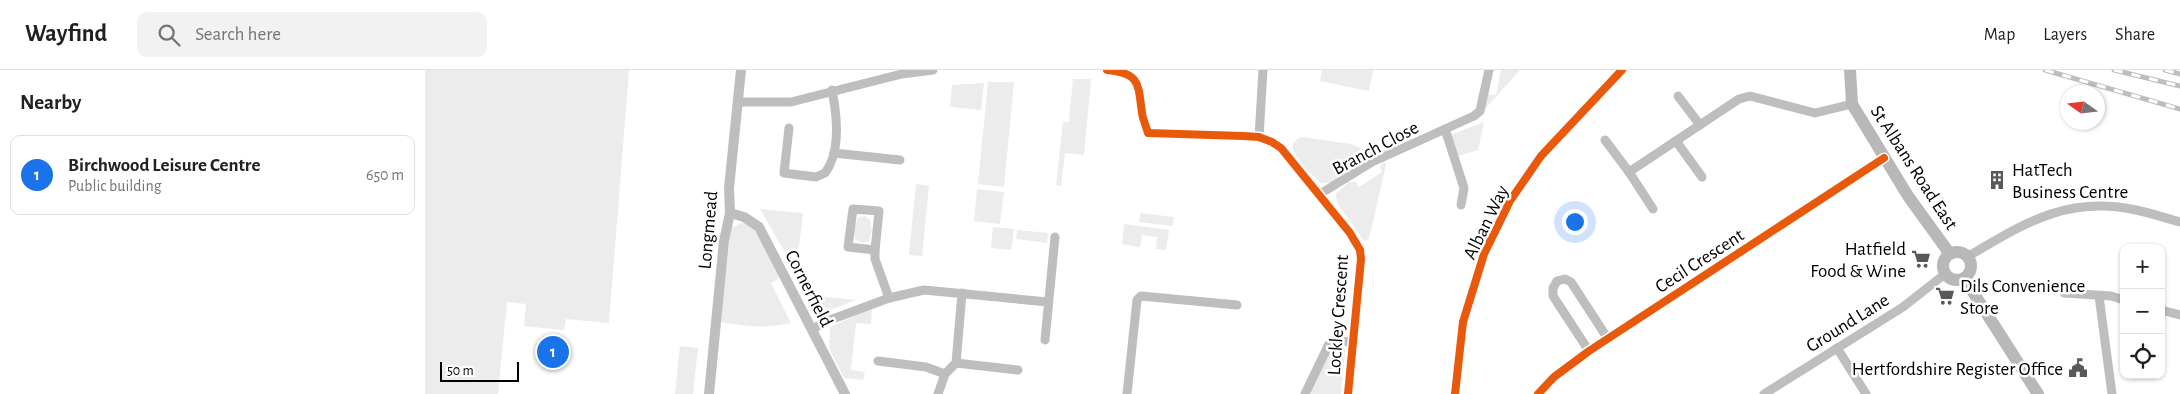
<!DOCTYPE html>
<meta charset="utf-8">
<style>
:root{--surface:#fff;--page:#f2f2f2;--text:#202124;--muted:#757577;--line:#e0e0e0;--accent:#1a73e8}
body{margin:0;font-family:"Alegreya Sans",sans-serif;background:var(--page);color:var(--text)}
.controls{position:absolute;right:15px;bottom:15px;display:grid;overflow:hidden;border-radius:10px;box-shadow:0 1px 4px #0004}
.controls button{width:45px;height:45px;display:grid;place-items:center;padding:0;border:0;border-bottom:1px solid var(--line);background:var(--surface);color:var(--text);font:25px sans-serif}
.compass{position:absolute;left:1635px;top:15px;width:45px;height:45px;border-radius:50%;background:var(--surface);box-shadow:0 1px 4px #0004;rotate:284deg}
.scale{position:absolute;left:15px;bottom:12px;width:79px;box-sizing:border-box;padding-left:5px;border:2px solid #000;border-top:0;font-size:14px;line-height:18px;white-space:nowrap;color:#000;-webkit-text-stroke:4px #fff;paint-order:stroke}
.you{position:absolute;left:1149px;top:151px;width:18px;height:18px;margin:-12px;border:4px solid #fff;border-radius:50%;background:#1a73e8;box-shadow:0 0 0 8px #1a73e833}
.badge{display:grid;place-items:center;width:32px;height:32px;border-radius:50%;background:var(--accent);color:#fff;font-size:16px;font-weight:700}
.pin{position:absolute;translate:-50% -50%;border:2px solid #fff;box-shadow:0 1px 5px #0006}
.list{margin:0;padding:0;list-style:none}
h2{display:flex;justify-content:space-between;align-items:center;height:65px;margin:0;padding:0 20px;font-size:21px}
h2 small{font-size:16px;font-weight:400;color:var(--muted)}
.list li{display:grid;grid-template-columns:32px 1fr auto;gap:15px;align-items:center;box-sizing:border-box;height:80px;margin:0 10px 10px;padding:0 10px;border:1px solid var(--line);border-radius:10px}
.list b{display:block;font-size:19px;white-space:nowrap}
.list p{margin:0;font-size:16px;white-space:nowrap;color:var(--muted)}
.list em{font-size:16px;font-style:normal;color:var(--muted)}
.icon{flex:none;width:28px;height:28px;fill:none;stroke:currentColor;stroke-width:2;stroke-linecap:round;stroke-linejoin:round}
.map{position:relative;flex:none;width:1755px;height:324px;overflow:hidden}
header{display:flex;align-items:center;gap:30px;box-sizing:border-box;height:70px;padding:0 25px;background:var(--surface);border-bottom:1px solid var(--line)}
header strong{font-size:24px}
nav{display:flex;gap:28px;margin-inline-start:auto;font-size:18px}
.search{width:350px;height:45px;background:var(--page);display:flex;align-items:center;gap:12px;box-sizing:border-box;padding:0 18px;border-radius:10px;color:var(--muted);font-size:19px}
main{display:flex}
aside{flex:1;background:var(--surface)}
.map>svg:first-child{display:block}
.green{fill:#ececec}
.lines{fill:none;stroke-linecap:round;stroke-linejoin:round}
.minor{stroke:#bebebe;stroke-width:9}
.tertiary{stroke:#bebebe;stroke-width:10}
.secondary{stroke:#b8b8b8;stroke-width:12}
.rail-casing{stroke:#bebebe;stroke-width:5}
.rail{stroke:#fff;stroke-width:3;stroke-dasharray:9;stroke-linecap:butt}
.cycleway-casing{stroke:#fff;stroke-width:11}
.cycleway{stroke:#e8590c;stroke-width:8}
.labels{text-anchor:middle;stroke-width:5;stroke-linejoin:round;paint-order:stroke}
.street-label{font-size:19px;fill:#000;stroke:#fff}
.poi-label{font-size:19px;fill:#000;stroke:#fff;text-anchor:start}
</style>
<header>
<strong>Wayfind</strong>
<div class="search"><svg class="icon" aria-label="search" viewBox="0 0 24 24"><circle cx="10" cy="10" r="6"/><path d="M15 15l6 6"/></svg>Search here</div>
<nav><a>Map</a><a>Layers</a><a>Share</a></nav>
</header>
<main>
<aside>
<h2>Nearby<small></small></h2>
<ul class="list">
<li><span class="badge">1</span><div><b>Birchwood Leisure Centre</b><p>Public building</p></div><em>650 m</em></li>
</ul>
</aside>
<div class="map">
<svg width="1755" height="324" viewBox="0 0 1755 324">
<rect width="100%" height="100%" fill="#fff"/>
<g class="green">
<polygon points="0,0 204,0 184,253 141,249 139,260 99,256 101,234 82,232 73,324 0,324"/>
<polygon points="897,0 948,0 944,21 895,11"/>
<polygon points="1076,0 1095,0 1060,39 1063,24 1071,25"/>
<polygon points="648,9 666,9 659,85 640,83 636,116 631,115 638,52 644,52"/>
<polygon points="563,12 589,12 579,117 553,114"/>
<polygon points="559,13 556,40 525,37 527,15"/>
<polygon points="1059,52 1053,80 1032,86 1025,65"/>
<path d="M877 67 926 74 942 81 918 95 922 103C913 110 906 115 894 112 885 101 852 75 877 67Z"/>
<polygon points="959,91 961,95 944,169 939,171 912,133 911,124 924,112 931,112 934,117 957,102 955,97"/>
<polygon points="491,114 504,116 497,186 484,185"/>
<polygon points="552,119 579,122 575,154 549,151"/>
<polygon points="335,139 378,143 374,177 361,184"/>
<polygon points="715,143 749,147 748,156 714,152"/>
<polygon points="440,146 445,150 447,161 444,171 437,173 430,169 429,159 433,148"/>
<path d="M316 153C336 156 346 189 354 205L353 209 346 213 366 253C341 259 320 256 296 252L305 164 307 158Z"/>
<polygon points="699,154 744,160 741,180 731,179 732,167 717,165 715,177 697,174"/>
<polygon points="568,157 589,159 586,180 566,178"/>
<polygon points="592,160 623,163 622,173 591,169"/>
<polygon points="383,225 431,230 395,244"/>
<polygon points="447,238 446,254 431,253 426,300 440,302 438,310 419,308 404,278 405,257"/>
<polygon points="913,274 920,280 916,324 883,324 906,276"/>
<polygon points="255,276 273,278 268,324 250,324"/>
</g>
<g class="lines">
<g class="minor">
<path d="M682 0C716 3 713 15 717 43 718 50 721 56 723 63L818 66 834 67 847 72 856 78 925 163 935 180 936 189 923 324"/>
<polyline points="1253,26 1275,55"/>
<polyline points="313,32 366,32 477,4 508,0"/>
<path d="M364 58 359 103 391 107 400 103C416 82 412 45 407 20"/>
<polyline points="1020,59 1039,118 1036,135"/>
<polyline points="834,67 838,0"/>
<polyline points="1180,70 1204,102 1314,29 1325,26 1390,43 1427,34"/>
<polyline points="1251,71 1277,107"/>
<polyline points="409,83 475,90"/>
<polyline points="1204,102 1228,139"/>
<polyline points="895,124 947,92 1049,46 1055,41 1064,0"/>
<polygon points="428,139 454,141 450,180 423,177"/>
<polyline points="450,180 450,189 464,228"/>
<path d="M1542 187C1598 154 1642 125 1711 140 1726 143 1740 148 1755 152"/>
<polyline points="1639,223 1686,226 1699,230"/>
<polyline points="1674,226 1687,324"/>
<polyline points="1736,240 1755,245"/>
<polyline points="387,259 405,250 464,228 499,220 623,232"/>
<polyline points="620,270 630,167"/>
<polyline points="1412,278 1441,324"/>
<polyline points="1164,281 1128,226 1128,218 1132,211 1140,209 1146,212 1183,269"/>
<polyline points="453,291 501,297 520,304"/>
<polyline points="531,293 593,300"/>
<polyline points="513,324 520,304 531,293 537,223"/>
<polyline points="702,324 712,230 716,226 812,235"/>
<polyline points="880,324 904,274 911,271 928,272"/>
<polyline points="1113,324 1129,307 1164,281 1459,88"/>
<polyline points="1339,324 1478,237 1520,204"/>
</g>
<g class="tertiary">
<polyline points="305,143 319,147 334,157 420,324"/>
<polyline points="284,324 299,171 305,143 304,118 316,0"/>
</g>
<g class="secondary">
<polyline points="1425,0 1427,34 1483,126 1525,184"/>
<circle cx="1532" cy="196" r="14"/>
<polyline points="1539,208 1613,324"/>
</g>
<g class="rail-casing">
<g id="rail">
<polyline points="1620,0 1755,39"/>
<polyline points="1689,0 1755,16"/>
<polyline points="1740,0 1755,4"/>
</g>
</g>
<use href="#rail" class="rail"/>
<g class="cycleway-casing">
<g id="cycleway">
<path d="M682 0C716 3 713 15 717 43 718 50 721 56 723 63L818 66 834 67 847 72 856 78 925 163 935 180 936 189 923 324"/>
<polyline points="1030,324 1038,252 1059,184 1085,131 1116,86 1197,0"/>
<polyline points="1113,324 1129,307 1164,281 1459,88"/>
</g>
</g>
<use href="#cycleway" class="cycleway"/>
</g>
<defs>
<g id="building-bare" transform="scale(1.5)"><path d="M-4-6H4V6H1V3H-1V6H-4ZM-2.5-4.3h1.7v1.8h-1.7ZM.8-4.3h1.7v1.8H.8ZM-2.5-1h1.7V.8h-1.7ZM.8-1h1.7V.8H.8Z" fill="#595959" stroke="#fff" stroke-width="2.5" paint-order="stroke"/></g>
<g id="supermarket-bare" transform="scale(1.5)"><path d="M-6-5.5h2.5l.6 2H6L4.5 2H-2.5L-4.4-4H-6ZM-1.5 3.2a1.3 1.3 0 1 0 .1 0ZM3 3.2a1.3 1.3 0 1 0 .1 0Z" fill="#595959" stroke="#fff" stroke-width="2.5" paint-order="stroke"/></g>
<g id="civic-bare" transform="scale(1.5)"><path d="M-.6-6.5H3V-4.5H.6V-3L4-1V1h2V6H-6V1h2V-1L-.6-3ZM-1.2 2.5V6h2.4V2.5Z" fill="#595959" stroke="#fff" stroke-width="2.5" paint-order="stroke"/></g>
</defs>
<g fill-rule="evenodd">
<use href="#building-bare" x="1572" y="110"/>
<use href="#supermarket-bare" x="1496" y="189"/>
<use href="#supermarket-bare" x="1520" y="226"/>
<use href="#civic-bare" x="1653" y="298"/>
</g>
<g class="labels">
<g class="street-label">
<text transform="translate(950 77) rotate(-28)" y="7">Branch Close</text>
<text transform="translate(1490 97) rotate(57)" y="7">St Albans Road East</text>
<text transform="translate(1060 152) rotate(-64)" y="7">Alban Way</text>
<text transform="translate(282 160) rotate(-85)" y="7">Longmead</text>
<text transform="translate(1274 190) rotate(-33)" y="7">Cecil Crescent</text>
<text transform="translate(385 218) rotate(63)" y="7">Cornerfield</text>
<text transform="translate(912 245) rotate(-86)" y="7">Lockley Crescent</text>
<text transform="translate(1422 252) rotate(-32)" y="7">Ground Lane</text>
</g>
<g class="poi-label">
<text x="1587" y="106">HatTech<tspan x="1587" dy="22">Business Centre</tspan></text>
<text x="1481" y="185" text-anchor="end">Hatfield<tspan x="1481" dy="22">Food &amp; Wine</tspan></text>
<text x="1535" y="222">Dils Convenience<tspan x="1535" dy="22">Store</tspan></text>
<text x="1638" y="305" text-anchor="end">Hertfordshire Register Office</text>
</g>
</g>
</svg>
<div class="controls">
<button>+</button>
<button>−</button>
<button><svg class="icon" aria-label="locate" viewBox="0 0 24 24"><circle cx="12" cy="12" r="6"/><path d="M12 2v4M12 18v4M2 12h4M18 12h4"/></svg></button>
</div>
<svg class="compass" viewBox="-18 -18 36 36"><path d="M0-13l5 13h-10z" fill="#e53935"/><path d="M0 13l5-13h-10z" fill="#757577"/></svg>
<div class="scale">50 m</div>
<div class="you"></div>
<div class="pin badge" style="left:128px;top:282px">1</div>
</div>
</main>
